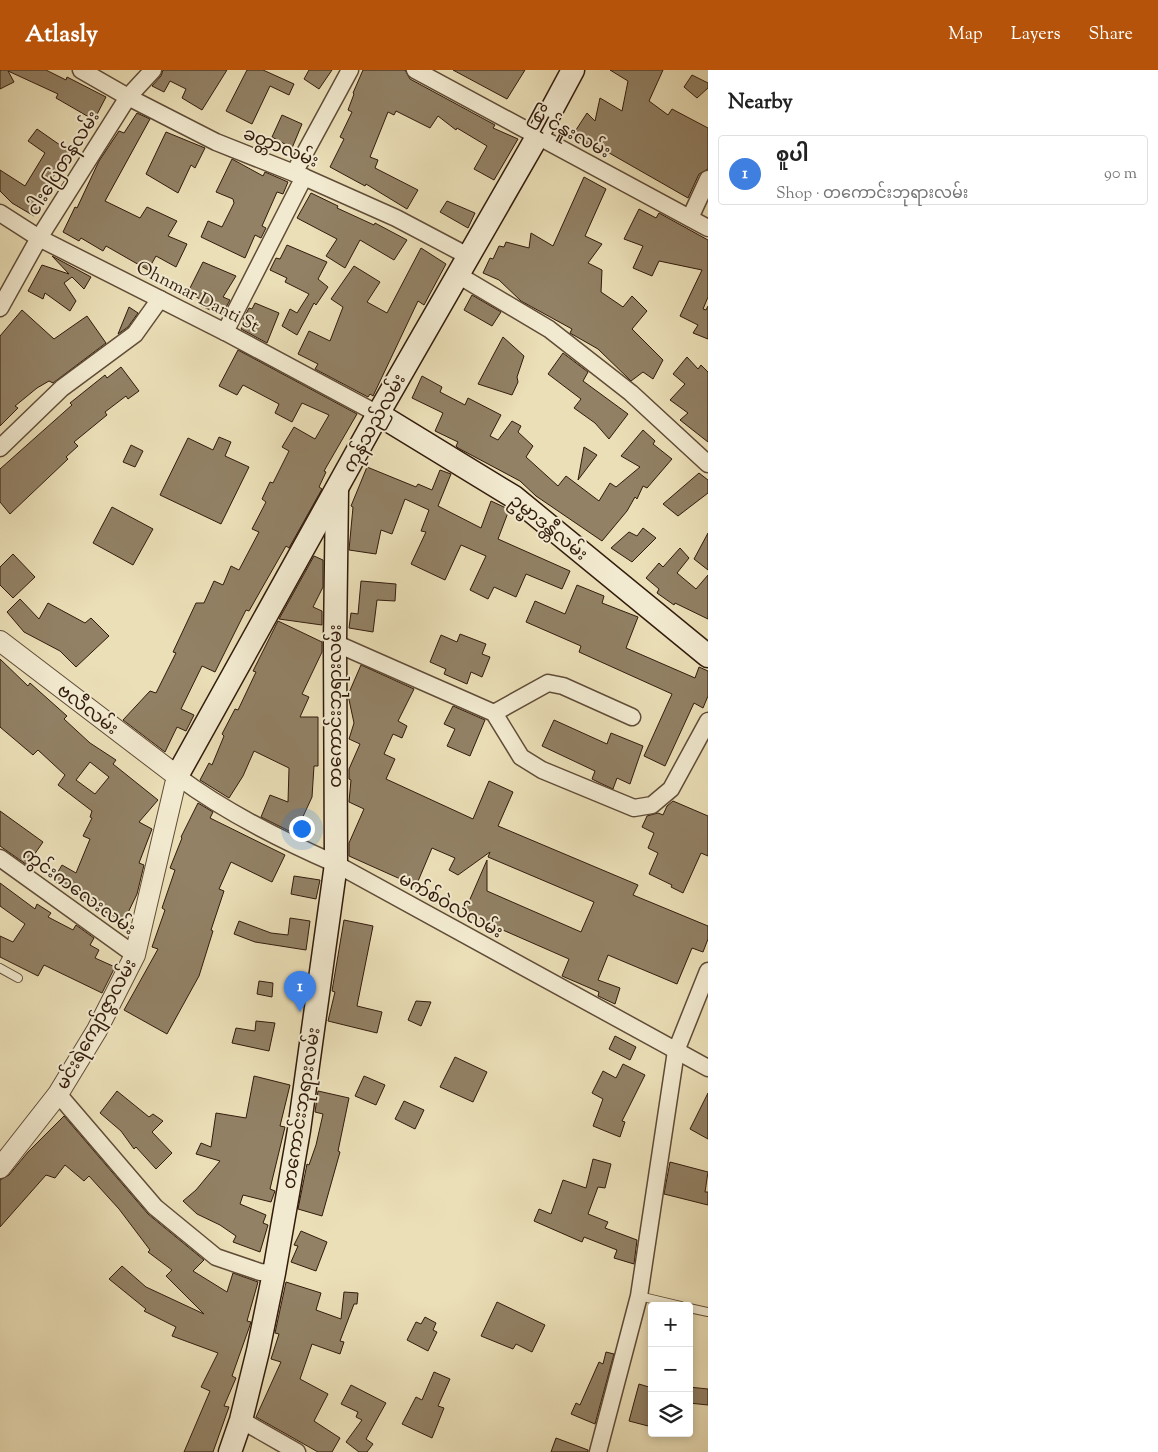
<!DOCTYPE html>
<meta charset="utf-8">
<style>
:root{--surface:#fff;--page:#f2f2f2;--text:#222;--muted:#767676;--line:#e0e0e0;--accent:#b45309}
body{margin:0;font-family:"Sorts Mill Goudy","Noto Sans Myanmar",serif;background:var(--page);color:var(--text)}
.controls{position:absolute;right:15px;bottom:15px;display:grid;overflow:hidden;border-radius:5px;box-shadow:0 2px 8px #0003}
.controls button{width:45px;height:45px;display:grid;place-items:center;padding:0;border:0;border-bottom:1px solid var(--line);background:var(--surface);color:var(--text);font:25px sans-serif}
.you{position:absolute;left:301px;top:758px;width:18px;height:18px;margin:-12px;border:4px solid #fff;border-radius:50%;background:#1a73e8;box-shadow:0 0 0 8px #1a73e833}
.badge{display:grid;place-items:center;width:32px;height:32px;border-radius:50%;background:var(--accent);color:#fff;font-size:16px;font-weight:700}
.pin{position:absolute;translate:-50% -41px;filter:drop-shadow(0 1px 2px #0008)}
.pin::after{content:'';position:absolute;top:26px;width:18px;height:15px;background:inherit;clip-path:polygon(0 0,100% 0,50% 100%)}
.list{margin:0;padding:0;list-style:none}
h2{display:flex;justify-content:space-between;align-items:center;height:65px;margin:0;padding:0 20px;font-size:21px}
h2 small{font-size:16px;font-weight:400;color:var(--muted)}
.list li{display:grid;grid-template-columns:32px 1fr auto;gap:15px;align-items:center;box-sizing:border-box;height:70px;margin:0 10px 10px;padding:0 10px;border:1px solid var(--line);border-radius:5px}
.list b{display:block;font-size:19px;white-space:nowrap}
.list p{margin:0;font-size:16px;white-space:nowrap;color:var(--muted)}
.list em{font-size:16px;font-style:normal;color:var(--muted)}
.icon{flex:none;width:28px;height:28px;fill:none;stroke:currentColor;stroke-width:2;stroke-linecap:round;stroke-linejoin:round}
.map{position:relative;flex:none;width:708px;height:1382px;overflow:hidden}
header{display:flex;align-items:center;gap:30px;box-sizing:border-box;height:70px;padding:0 25px;background:var(--accent);color:#fff}
header strong{font-size:24px}
nav{display:flex;gap:28px;margin-inline-start:auto;font-size:18px}
main{display:flex}
aside{flex:1;background:var(--surface)}
.map>svg:first-child{display:block}
.building{fill:#928165;stroke:#321b0c;fill-rule:evenodd}
.lines{fill:none;stroke-linecap:round;stroke-linejoin:round}
.service-casing{stroke:#604c37;stroke-width:10}
.minor-casing{stroke:#604c37;stroke-width:19}
.tertiary-casing{stroke:#604c37;stroke-width:22}
.secondary-casing{stroke:#321b0c;stroke-width:25}
.service{stroke:#f2ead0;stroke-width:8}
.minor{stroke:#f2ead0;stroke-width:16}
.tertiary{stroke:#f2ead0;stroke-width:20}
.secondary{stroke:#f2ead0;stroke-width:22}
.labels{text-anchor:middle;stroke-width:4;stroke-linejoin:round;paint-order:stroke}
.street-label{font-size:18px;fill:#321b0c;stroke:#f2ead0}
</style>
<header>
<strong>Atlasly</strong>
<nav><a>Map</a><a>Layers</a><a>Share</a></nav>
</header>
<main>
<div class="map">
<svg width="708" height="1382" viewBox="0 0 708 1382">
<rect width="100%" height="100%" fill="#ebdfb7"/>
<filter id="stains"><feTurbulence type="fractalNoise" baseFrequency=".004" numOctaves="4"/><feColorMatrix values="0 0 0 0 .2 0 0 0 0 .09 0 0 0 0 .02 0 0 0 .5 -.17"/></filter>
<radialGradient id="worn" r=".72"><stop offset=".6" stop-color="#630" stop-opacity="0"/><stop offset="1" stop-color="#630" stop-opacity=".3"/></radialGradient>
<g class="building">
<polygon points="0,0 46,0 66,10 67,7 106,27 94,50 56,28 58,24 8,1 14,12 0,19"/>
<polygon points="163,0 227,0 202,40 182,28 186,19 170,11 164,22 152,16 161,6"/>
<polygon points="247,0 263,0 294,14 289,25 270,16 252,54 226,41"/>
<polygon points="309,0 332,0 319,19 304,9"/>
<polygon points="363,0 405,0 410,9 495,55 493,58 518,69 494,110 474,99 487,76 457,58 456,60 438,46 430,58 396,41 394,45 388,42 370,87 378,90 375,98 418,120 407,139 366,114 365,116 330,97 344,69 340,67 352,42 348,40 354,24 353,23"/>
<polygon points="453,0 525,0 507,29"/>
<polygon points="610,0 663,0 649,31 668,45 672,39 708,58 708,99 699,104 688,128 590,72 588,75 574,63 587,43 595,51 600,28 622,41 628,11"/>
<polygon points="692,5 708,13 708,18 697,28 684,17"/>
<polygon points="137,43 150,49 105,131 140,148 147,137 177,151 168,166 187,174 176,197 156,186 148,200 106,176 103,181 81,168 79,171 63,162 75,137 77,138 99,91 119,61 124,63"/>
<polygon points="282,45 302,54 292,78 272,67"/>
<polygon points="37,59 70,82 40,126 43,128 34,146 12,133 0,121 0,100 25,116 45,83 28,71"/>
<polygon points="166,62 205,78 195,98 191,95 178,123 146,104"/>
<polygon points="232,89 263,106 265,102 288,112 283,124 277,122 262,156 266,158 261,168 255,165 245,188 201,167 208,151 222,157 234,133 233,129 216,122"/>
<polygon points="584,107 606,119 585,166 602,174 588,193 602,200 601,222 623,237 632,226 647,241 632,259 663,290 653,309 643,302 631,311 598,279 570,263 572,259 521,231 499,210 483,203 490,188 493,189 499,176 504,177 506,172 529,178 531,163 553,176"/>
<polygon points="311,123 338,136 337,138 374,155 375,153 407,170 394,190 360,170 345,198 326,186 337,169 297,148"/>
<polygon points="447,131 475,143 468,158 440,142"/>
<polygon points="639,139 656,148 659,143 708,170 708,227 703,239 706,240 708,236 708,269 693,263 698,255 680,246 702,200 659,191 652,206 633,198 643,176 624,169"/>
<polygon points="287,175 327,192 318,209 328,217 316,235 314,233 297,265 282,256 290,239 297,243 309,224 285,212 287,208 270,200 276,188 280,189"/>
<polygon points="421,178 446,194 424,235 418,231 373,326 370,324 368,327 315,299 318,294 298,284 309,261 330,271 343,237 331,229 354,196 380,212 367,232 387,243"/>
<polygon points="52,186 91,207 84,219 72,207 64,213 76,231 70,241 45,223 43,229 28,221 42,195 69,204"/>
<polygon points="203,192 236,206 223,227 230,230 222,245 201,236 203,231 188,222"/>
<polygon points="472,225 501,242 492,256 464,240"/>
<polygon points="255,233 279,243 267,273 241,259 244,254 241,253 249,238 252,239"/>
<polygon points="129,237 138,243 128,257 118,264"/>
<polygon points="22,240 54,269 87,246 106,273 53,313 49,311 37,318 15,336 18,338 0,356 0,266"/>
<polygon points="503,267 524,286 517,307 518,312 512,325 478,314"/>
<polygon points="238,280 357,344 324,401 326,402 319,417 322,419 289,478 286,476 249,541 246,540 215,602 202,596 181,639 194,645 186,661 177,657 165,682 123,650 150,621 156,623 176,583 173,582 196,533 204,533 214,511 223,515 231,496 239,500 259,462 252,459 266,432 262,429 270,412 273,413 289,381 282,377 294,357 315,369 329,345 302,333 292,352 275,343 279,334 243,315 237,325 219,316"/>
<polygon points="563,283 588,302 583,311 628,344 609,369 595,353 574,338 581,329 548,304"/>
<polygon points="687,287 698,299 701,295 708,302 708,372 680,350 688,343 670,330 685,314 673,304"/>
<polygon points="121,297 139,321 128,329 126,326 105,342 107,345 74,372 78,376 66,387 68,389 10,444 0,432 0,399 72,335 70,333 105,305 107,308"/>
<polygon points="422,306 442,317 440,322 465,335 468,328 501,345 490,366 498,370 512,351 521,356 518,362 533,376 526,387 558,416 566,406 599,431 610,413 616,417 640,397 621,386 643,360 655,371 653,374 672,389 647,418 643,416 637,429 635,427 627,441 602,471 536,426 520,411 458,378 456,376 458,372 435,361 443,343 412,328"/>
<polygon points="219,367 231,372 225,386 249,397 221,454 160,425 188,368 213,380"/>
<polygon points="131,375 143,381 135,397 123,392"/>
<polygon points="584,377 597,385 578,410"/>
<polygon points="367,397 416,417 418,414 432,420 440,400 451,404 438,436 481,458 491,431 506,438 509,440 498,469 570,501 562,519 526,504 516,527 494,517 488,529 470,520 486,486 461,475 445,510 411,494 426,462 421,461 429,440 405,429 392,464 381,460 376,484 349,480 353,437 351,436"/>
<polygon points="699,403 708,410 708,423 678,446 663,434"/>
<polygon points="112,437 153,459 133,495 93,473"/>
<polygon points="643,458 656,468 632,492 611,478 629,462 637,466"/>
<polygon points="708,463 708,500 694,489"/>
<polygon points="680,478 689,488 677,503 696,519 708,505 708,549 675,533 674,535 657,523 659,519 646,508 659,493 663,497"/>
<polygon points="13,484 35,507 13,528 0,515 0,497"/>
<polygon points="314,486 323,490 323,517 313,537 322,541 322,555 279,549"/>
<polygon points="361,511 396,514 395,531 377,530 373,562 349,558 351,543 358,544"/>
<polygon points="577,515 604,526 602,533 638,547 626,578 695,608 699,597 708,601 708,626 703,638 694,633 665,696 644,686 672,624 579,582 581,576 526,552 535,531 565,544"/>
<polygon points="20,529 39,549 48,533 85,553 91,548 109,566 76,597 60,581 24,562 7,542"/>
<polygon points="278,551 322,572 322,582 302,624 309,627 300,647 318,647 318,696 314,696 312,727 295,764 261,747 270,725 288,732 289,698 254,681 243,706 229,728 200,710 209,693 212,695 224,666 222,664 235,639 238,640 256,602 253,601"/>
<polygon points="460,564 486,574 482,584 490,587 482,607 471,602 467,614 444,604 446,599 430,592 441,565 457,572"/>
<path d="M0 589 28 616 30 613 67 646 64 649 90 673 116 690 113 694 158 730 139 752 152 759 139 793 144 795 137 824 124 851 99 839 101 834 76 824 53 810 62 795 76 803 90 769 83 766 92 748 90 747 92 741 58 715 65 705 38 680 33 685 0 657ZM90 692 109 707 95 724 76 710Z"/>
<polygon points="361,595 414,619 398,651 407,656 402,668 393,664 384,684 395,689 386,709 473,749 489,711 513,722 498,756 638,815 633,825 708,856 708,869 703,882 692,878 677,914 608,885 598,910 620,918 615,934 598,926 599,922 562,906 569,889 464,843 487,790 487,821 581,862 594,832 488,787 490,782 458,805 449,800 455,788 432,778 416,816 349,786 349,773 364,739 349,732 351,710 349,709 349,699 360,674 349,669 354,653 348,625"/>
<polygon points="453,636 485,650 470,686 447,676 455,659 444,654"/>
<polygon points="554,650 607,674 611,663 643,676 630,714 617,708 613,719 600,713 592,709 595,701 542,676"/>
<polygon points="673,731 708,746 708,786 701,783 683,823 671,817 672,815 649,804 658,783 648,778 654,763 642,757 647,746 658,743 663,745 667,736"/>
<polygon points="198,733 213,742 210,748 285,785 272,812 231,792 219,819 224,821 211,860 213,861 199,906 167,964 124,940 158,879 152,877 165,840 162,838 175,800 170,798 182,768 181,767"/>
<polygon points="0,741 43,772 27,795 0,776"/>
<polygon points="294,806 320,810 316,829 291,824"/>
<polygon points="0,813 35,839 37,834 51,843 48,847 73,860 76,855 94,868 90,875 99,880 95,888 115,897 102,923 44,895 38,906 0,887 0,866 13,872 25,854 0,836"/>
<polygon points="290,848 310,851 306,880 255,872 234,864 239,851 271,863 288,865"/>
<polygon points="344,850 373,856 357,936 382,942 377,963 328,951 335,922 332,921"/>
<polygon points="259,911 273,913 272,927 257,924"/>
<polygon points="416,931 431,932 421,956 408,950"/>
<polygon points="256,951 275,953 269,981 232,973 236,958 255,961"/>
<polygon points="615,966 636,977 630,990 609,979"/>
<polygon points="455,987 487,1002 473,1032 440,1017"/>
<polygon points="623,994 645,1005 622,1051 625,1052 620,1067 593,1056 603,1029 592,1023 603,1001 616,1008"/>
<polygon points="254,1006 290,1015 280,1056 285,1057 270,1119 275,1121 271,1132 243,1125 240,1134 266,1145 263,1153 268,1155 260,1182 233,1172 236,1166 220,1155 197,1144 183,1131 196,1120 220,1091 196,1084 201,1073 211,1077 216,1043 246,1048"/>
<polygon points="364,1006 385,1015 376,1035 355,1026"/>
<polygon points="117,1021 149,1047 153,1044 163,1051 152,1062 172,1083 156,1099 136,1077 134,1079 121,1061 100,1043"/>
<polygon points="318,1021 349,1028 338,1081 340,1082 322,1146 298,1139 307,1094 309,1095 316,1075 323,1044 315,1042"/>
<polygon points="708,1023 708,1069 690,1059"/>
<polygon points="404,1031 424,1040 415,1059 395,1049"/>
<polygon points="64,1046 148,1144 204,1190 193,1201 227,1222 233,1203 258,1212 247,1251 251,1252 249,1258 232,1306 236,1308 224,1336 229,1337 213,1382 184,1382 210,1321 201,1317 218,1283 172,1266 176,1257 144,1241 146,1239 109,1209 122,1196 146,1217 204,1244 166,1206 172,1200 148,1182 150,1180 119,1139 89,1106 84,1111 65,1095 55,1108 46,1105 0,1157 0,1110 9,1105 28,1082"/>
<polygon points="593,1089 611,1094 605,1118 598,1117 588,1144 608,1152 605,1158 637,1170 634,1194 614,1188 617,1180 584,1167 582,1172 534,1151 539,1139 551,1144 563,1110 586,1118"/>
<polygon points="670,1092 708,1102 705,1122 708,1122 708,1135 664,1124"/>
<polygon points="301,1161 327,1172 316,1201 291,1192 298,1176 294,1175"/>
<polygon points="286,1212 321,1223 316,1240 341,1249 344,1222 358,1223 357,1234 354,1234 340,1271 344,1272 340,1284 312,1274 300,1309 328,1324 314,1351 340,1368 332,1382 318,1382 256,1347 281,1292 271,1289 279,1264 275,1263"/>
<polygon points="497,1232 545,1255 532,1282 516,1274 513,1279 481,1266"/>
<polygon points="425,1247 436,1253 433,1260 437,1262 428,1281 407,1270 416,1252 421,1254"/>
<polygon points="606,1282 614,1284 595,1354 571,1344 576,1333 580,1335 599,1292 603,1294"/>
<polygon points="434,1302 450,1309 438,1336 444,1338 432,1368 402,1354 416,1327 422,1330"/>
<polygon points="639,1314 652,1318 652,1357 629,1351"/>
<polygon points="351,1315 386,1333 366,1369 373,1374 367,1382 359,1382 346,1372 362,1350 356,1347 358,1342 341,1334"/>
<polygon points="689,1317 708,1319 708,1335 689,1333"/>
<polygon points="556,1368 588,1380 588,1382 551,1382"/>
</g>
<g class="lines">
<g class="service-casing">
<g id="service">
<polyline points="0,898 18,908"/>
<polyline points="639,1226 681,1236"/>
<polyline points="689,1238 708,1242"/>
</g>
</g>
<g class="minor-casing">
<g id="minor">
<polyline points="81,0 128,27 216,72 304,107 396,148 468,186"/>
<polyline points="415,0 708,158"/>
<polyline points="294,103 350,0"/>
<polyline points="0,143 39,168 225,262 378,344"/>
<polyline points="690,148 708,109"/>
<polyline points="458,205 549,259 631,323 708,394"/>
<polyline points="0,238 39,168 128,27 153,0"/>
<polyline points="225,262 304,107"/>
<polyline points="0,378 62,318 135,264 160,229"/>
<polyline points="335,573 494,643 521,687 542,700 634,738 652,735 671,719 708,651"/>
<polyline points="494,643 548,613 563,616 632,647"/>
<path d="M177 706C225 742 281 770 336 794L708 998"/>
<polyline points="0,788 135,885"/>
<polyline points="58,1024 155,1137 216,1187 260,1202 274,1203"/>
<polyline points="241,1350 297,1382"/>
<polyline points="598,1382 639,1226 676,981 708,901"/>
</g>
</g>
<g class="tertiary-casing">
<polyline id="tertiary" points="0,571 177,706 135,885 97,960 58,1024 0,1098"/>
</g>
<g class="secondary-casing">
<g id="secondary">
<polyline points="378,344 514,427 708,586"/>
<polyline points="177,706 378,344 537,67 573,0"/>
<polyline points="230,1382 241,1350 258,1281 274,1203 299,1060 336,794 335,573 337,419"/>
</g>
</g>
<use href="#service" class="service"/>
<use href="#minor" class="minor"/>
<use href="#tertiary" class="tertiary"/>
<use href="#secondary" class="secondary"/>
</g>
<g class="labels">
<g class="street-label">
<text transform="translate(570 62) rotate(28)" y="6">မြိုင်နူးလမ်း</text>
<text transform="translate(281 77) rotate(22)" y="6">ခတ္တာလမ်း</text>
<text transform="translate(63 93) rotate(-58)" y="6">ငါးပြေတန်လမ်း</text>
<text transform="translate(198 226) rotate(27)" y="6">Ohnmar Danti St</text>
<text transform="translate(374 353) rotate(-61)" y="6">ကုန်သည်လမ်း</text>
<text transform="translate(549 457) rotate(39)" y="6">ဥမ္မာဒန္တီလမ်း</text>
<text transform="translate(335 636) rotate(-90)" y="6">တကောင်းဘုရားလမ်း</text>
<text transform="translate(88 639) rotate(37)" y="6">ဗလီလမ်း</text>
<text transform="translate(79 821) rotate(36)" y="6">ကွင်းကလေးလမ်း</text>
<text transform="translate(451 835) rotate(29)" y="6">မက်စ်ဝဲလ်လမ်း</text>
<text transform="translate(96 954) rotate(-61)" y="6">မင်းရဲကျော်ဇွာလမ်း</text>
<text transform="translate(301 1038) rotate(-81)" y="6">တကောင်းဘုရားလမ်း</text>
</g>
</g>
<rect width="100%" height="100%" filter="url(#stains)"/>
<rect width="100%" height="100%" fill="url(#worn)"/>
</svg>
<div class="controls">
<button>+</button>
<button>−</button>
<button><svg class="icon" aria-label="layers" viewBox="0 0 24 24"><path d="M12 4l9 5-9 5-9-5zM3 14l9 5 9-5"/></svg></button>
</div>
<div class="you"></div>
<div class="pin badge" style="left:300px;top:942px;background:#3f7fe0">1</div>
</div>
<aside>
<h2>Nearby<small></small></h2>
<ul class="list">
<li><span class="badge" style="background:#3f7fe0">1</span><div><b>စူပါ</b><p>Shop · တကောင်းဘုရားလမ်း</p></div><em>90 m</em></li>
</ul>
</aside>
</main>
